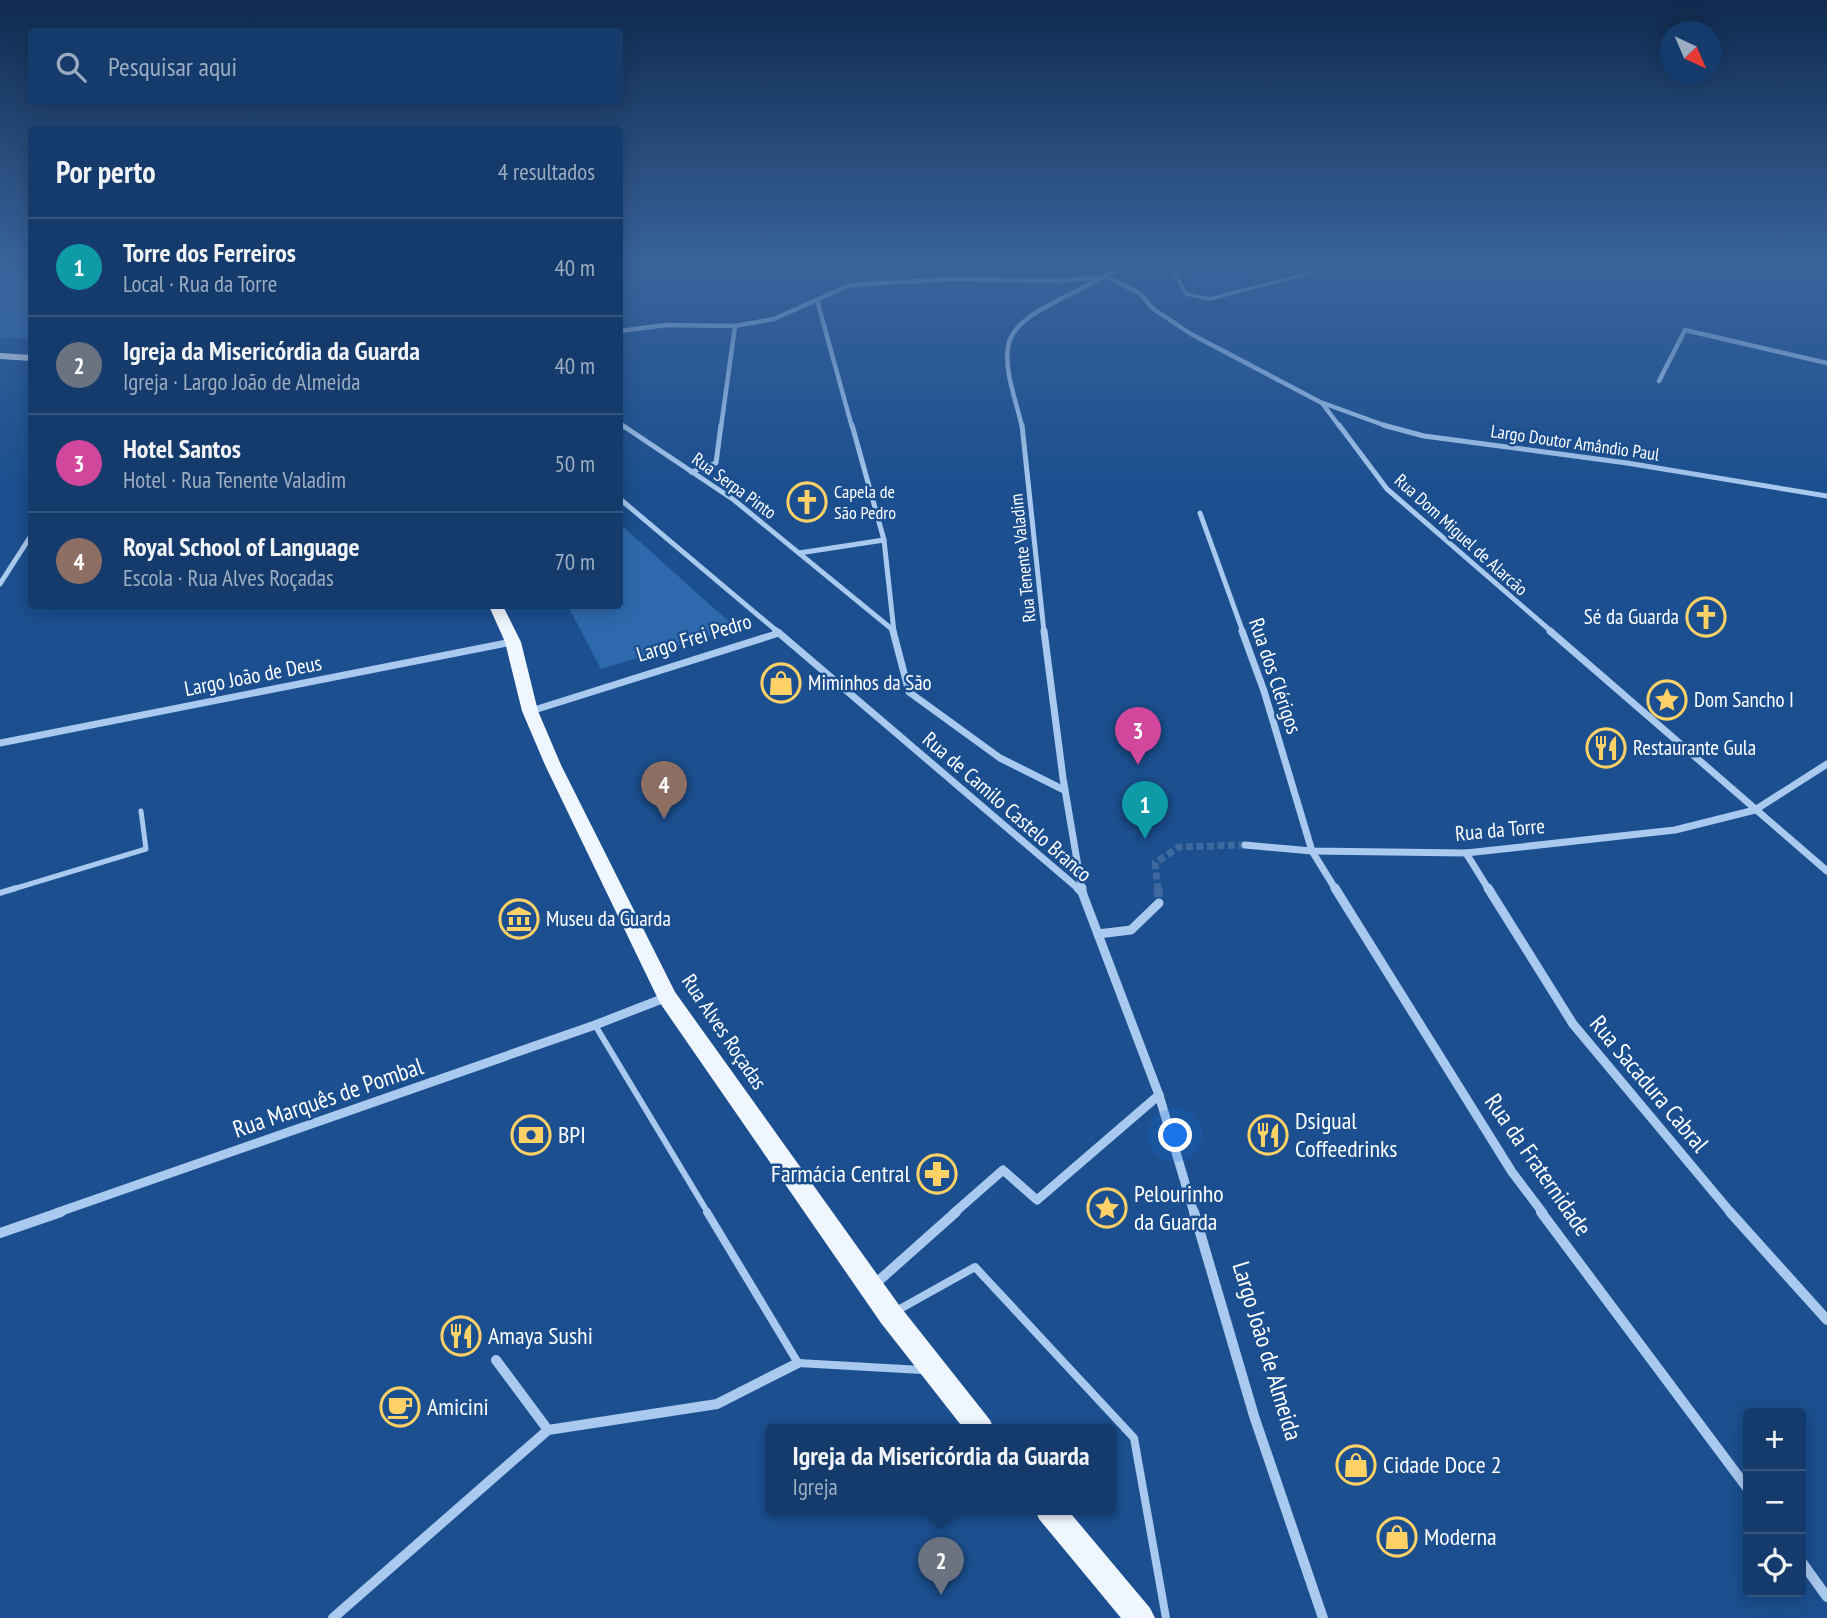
<!DOCTYPE html>
<html lang="pt">
<meta charset="utf-8">
<style>
:root{--surface:#143b6b;--page:#214673;--text:#f1f3f6;--muted:#9dadc1;--line:#33557e;--accent:#ea580c}
body{margin:0;font-family:"PT Sans Narrow",sans-serif;background:var(--page);color:var(--text)}
.controls{position:absolute;right:21px;bottom:21px;display:grid;overflow:hidden;border-radius:7px;box-shadow:0 4px 18px #0003}
.controls button{width:63px;height:63px;display:grid;place-items:center;padding:0;border:0;border-bottom:2px solid var(--line);background:var(--surface);color:var(--text);font:35px sans-serif}
.compass{position:absolute;left:1659px;top:21px;width:63px;height:63px;border-radius:50%;background:var(--surface);box-shadow:0 4px 18px #0003;rotate:136deg}
.you{position:absolute;left:1176px;top:1136px;width:24px;height:24px;margin:-18px;border:5px solid #fff;border-radius:50%;background:#1a73e8;box-shadow:0 0 0 10px #1a73e833}
.badge{display:grid;place-items:center;width:46px;height:46px;border-radius:50%;background:var(--accent);color:#fff;font-size:23px;font-weight:700}
.pin{position:absolute;translate:-50% -58px;filter:drop-shadow(0 2px 4px #0008)}
.pin::after{content:'';position:absolute;top:37px;width:24px;height:21px;background:inherit;clip-path:polygon(0 0,100% 0,50% 100%)}
.popup{position:absolute;left:766px;top:1424px;width:350px;height:91px;box-sizing:border-box;display:grid;place-content:center;border-radius:7px;background:var(--surface);filter:drop-shadow(0 2px 5px #0005);font-size:23px;white-space:nowrap;color:var(--muted)}
.popup b{font-size:26px;color:var(--text)}
.popup::after{content:'';position:absolute;left:50%;top:100%;margin-left:-14px;border:14px solid transparent;border-top-color:var(--surface)}
.list{margin:0;padding:0;list-style:none}
h2{display:flex;justify-content:space-between;align-items:center;height:91px;margin:0;padding:0 28px;font-size:30px}
h2 small{font-size:23px;font-weight:400;color:var(--muted)}
.list li{display:grid;grid-template-columns:46px 1fr auto;gap:21px;align-items:center;box-sizing:border-box;height:98px;padding:0 28px;border-top:2px solid var(--line)}
.list b{display:block;font-size:26px;white-space:nowrap}
.list p{margin:0;font-size:23px;white-space:nowrap;color:var(--muted)}
.list em{font-size:23px;font-style:normal;color:var(--muted)}
.icon{flex:none;width:38px;height:38px;fill:none;stroke:currentColor;stroke-width:2;stroke-linecap:round;stroke-linejoin:round}
.map{position:relative;flex:none;width:1827px;height:1618px;overflow:hidden}
.search{position:absolute;background:var(--surface);box-shadow:0 4px 18px #0003;left:28px;top:28px;width:595px;height:77px;display:flex;align-items:center;gap:18px;box-sizing:border-box;padding:0 24px;border-radius:7px;color:var(--muted);font-size:26px}
.panel{position:absolute;background:var(--surface);box-shadow:0 4px 18px #0003;left:28px;top:126px;width:595px;height:483px;border-radius:7px}
.map>svg:first-child{display:block}
.green{fill:#2e69ad}
.lines{fill:none;stroke-linecap:round;stroke-linejoin:round}
.street-tunnel-far1{stroke:#3d69a0;stroke-width:7;stroke-dasharray:7 3.5;stroke-linecap:butt}
.street-tunnel{stroke:#3d69a0;stroke-width:9;stroke-dasharray:9 4.5;stroke-linecap:butt}
.lane-far3{stroke:#a9c9ee;stroke-width:3.5}
.lane-far2{stroke:#a9c9ee;stroke-width:5}
.lane-far1{stroke:#a9c9ee;stroke-width:6}
.lane{stroke:#a9c9ee;stroke-width:8}
.street-far4{stroke:#a9c9ee;stroke-width:4.5}
.street-far3{stroke:#a9c9ee;stroke-width:5}
.street-far2{stroke:#a9c9ee;stroke-width:7}
.street-far1{stroke:#a9c9ee;stroke-width:9}
.street{stroke:#a9c9ee;stroke-width:10}
.primary{fill:#f0f6ff;fill-rule:evenodd}
.labels{text-anchor:middle;stroke-width:5;stroke-linejoin:round;paint-order:stroke}
.far-street-label{font-size:18px;fill:#fff;stroke:#1b4f8f}
.far-poi-label{font-size:18px;fill:#fff;stroke:#1b4f8f;text-anchor:start}
.poi-label{font-size:21px;fill:#fff;stroke:#1b4f8f;text-anchor:start}
.street-label{font-size:21px;fill:#fff;stroke:#1b4f8f}
.near-street-label{font-size:24px;fill:#fff;stroke:#1b4f8f}
.near-poi-label{font-size:24px;fill:#fff;stroke:#1b4f8f;text-anchor:start}
</style>
<div class="map">
<svg width="1827" height="1618" viewBox="0 0 1827 1618">
<rect width="100%" height="100%" fill="#1b4f8f"/>
<g class="green">
<polygon points="0,262 31,262 31,339 0,337"/>
<polygon points="1222,262 1233,262 1259,273 1218,290 1194,287 1191,270 1193,267"/>
<polygon points="620,524 736,628 601,669 568,606 620,606"/>
</g>
<g class="lines">
<polyline class="street-tunnel-far1" points="1158,890 1155,863 1179,847 1245,845"/>
<polyline class="street-tunnel" points="1158,888 1159,903"/>
<polyline class="lane-far3" points="1187,262 1175,273 1186,294 1210,299 1351,262"/>
<polyline class="lane-far2" points="10,890 146,849 141,811"/>
<g class="lane-far1">
<polyline points="0,893 16,888"/>
<polyline points="595,1025 708,1213"/>
</g>
<g class="lane">
<polyline points="707,1212 798,1363 922,1370"/>
<polyline points="898,1310 975,1267 1134,1438 1166,1618"/>
</g>
<g class="street-far4">
<polyline points="1107,277 1141,294 1152,308 1191,334 1322,403 1340,427"/>
<polyline points="817,300 852,427"/>
<polyline points="620,331 666,325 735,326 774,319 850,285 952,279 1061,281 1099,277"/>
<polyline points="1659,381 1685,330 1827,363"/>
<polyline points="1323,403 1389,427"/>
<polyline points="620,424 624,427"/>
<polyline points="721,427 735,326"/>
<path d="M1022 427C1017 403 1004 372 1008 347 1013 307 1096 292 1121 262"/>
</g>
<g class="street-far3">
<polyline points="622,425 734,500 893,630"/>
<polyline points="852,425 884,540 894,632"/>
<polyline points="1022,425 1044,632"/>
<polyline points="1339,425 1387,489 1552,632"/>
<polyline points="1383,425 1424,436 1627,463 1827,496"/>
<polyline points="691,472 716,463 721,425"/>
<polyline points="620,499 778,632"/>
<polyline points="1200,513 1243,632"/>
<polyline points="799,553 884,540"/>
<polyline points="0,584 32,534"/>
</g>
<g class="street-far2">
<polyline points="893,631 909,692 1000,758 1062,789"/>
<polyline points="1044,631 1063,778 1082,890"/>
<polyline points="1242,631 1264,691 1312,851 1336,890"/>
<polyline points="1550,631 1827,871"/>
<polyline points="779,633 1080,890"/>
<polyline points="531,711 779,633 776,631"/>
<polyline points="0,743 512,642"/>
<polyline points="1245,845 1312,851 1466,853 1675,830 1755,810 1827,764"/>
<polyline points="1466,853 1489,890"/>
</g>
<g class="street-far1">
<polyline points="1078,888 1082,892 1159,1095 1194,1213"/>
<polyline points="1082,888 1082,891"/>
<polyline points="1335,888 1512,1172 1543,1213"/>
<polyline points="1488,888 1573,1024 1731,1213"/>
<polyline points="1098,934 1131,930 1159,903"/>
<polyline points="56,1213 595,1025 667,997"/>
<polyline points="954,1213 1003,1170 1037,1200 1159,1095"/>
</g>
<g class="street">
<polyline points="1194,1212 1254,1416 1323,1618"/>
<polyline points="1541,1212 1748,1489"/>
<polyline points="1730,1212 1827,1320"/>
<polyline points="0,1233 61,1212"/>
<polyline points="875,1284 956,1212"/>
<polyline points="496,1360 548,1430"/>
<polyline points="1801,1561 1827,1597"/>
<polyline points="333,1618 548,1430 717,1404 798,1363"/>
</g>
<g class="primary">
<polygon points="0,353 32,355 32,361 0,359"/>
<polygon points="489,606 503,606 521,642 538,711 561,765 675,992 899,1305 990,1420 994,1429 964,1429 881,1323 660,1003 545,765 522,711 505,642"/>
<polygon points="1035,1509 1067,1509 1150,1608 1155,1618 1121,1618 1039,1519"/>
</g>
</g>
<linearGradient id="sky" x2="0" y2="1"><stop stop-color="#0f2b4f"/><stop offset="0.54" stop-color="#39639b"/><stop offset="1" stop-color="#39639b" stop-opacity="0"/></linearGradient>
<rect width="1827" height="489" fill="url(#sky)"/>
<defs>
<g id="church-ring" transform="scale(2.0125)"><circle r="9.5" fill="#1b4f8f" stroke="#ffd166" stroke-width="1.5"/><path d="M-1.2-6h2.4v3.5h3.3v2.4h-3.3V6h-2.4V-.1h-3.3v-2.4h3.3Z" fill="#ffd166"/></g>
<g id="shop-ring" transform="scale(2.0125)"><circle r="9.5" fill="#1b4f8f" stroke="#ffd166" stroke-width="1.5"/><path d="M-5-2.5h2.3a2.7 3.5 0 0 1 5.4 0H5L5.5 6h-11ZM-1.5-2.5h3a1.5 2.3 0 0 0-3 0Z" fill="#ffd166"/></g>
<g id="sight-ring" transform="scale(2.0125)"><circle r="9.5" fill="#1b4f8f" stroke="#ffd166" stroke-width="1.5"/><path d="M0-6L1.8-2.2L6-1.7L2.9 1.2L3.7 5.4L0 3.3L-3.7 5.4L-2.9 1.2L-6-1.7L-1.8-2.2Z" fill="#ffd166"/></g>
<g id="restaurant-ring" transform="scale(2.0125)"><circle r="9.5" fill="#1b4f8f" stroke="#ffd166" stroke-width="1.5"/><path d="M-5-6h1v4h1v-4h1v4h1v-4h1v5L-1.5 .5V6h-2V.5L-5-1ZM5-6V6H3V1.5H1.5Q1.5-4 5-6Z" fill="#ffd166"/></g>
<g id="museum-ring" transform="scale(2.0125)"><circle r="9.5" fill="#1b4f8f" stroke="#ffd166" stroke-width="1.5"/><path d="M0-6L6-3V-2H-6V-3ZM-5-1h2V3h-2ZM-1-1h2V3h-2ZM3-1h2V3H3ZM-6 4H6V6H-6Z" fill="#ffd166"/></g>
<g id="bank-ring" transform="scale(2.0125)"><circle r="9.5" fill="#1b4f8f" stroke="#ffd166" stroke-width="1.5"/><path d="M-6-4H6V4H-6ZM0-2.3a2.3 2.3 0 1 0 0 4.6a2.3 2.3 0 1 0 0-4.6Z" fill="#ffd166"/></g>
<g id="pharmacy-ring" transform="scale(2.0125)"><circle r="9.5" fill="#1b4f8f" stroke="#ffd166" stroke-width="1.5"/><path d="M-2-6h4v4h4v4h-4v4h-4v-4h-4v-4h4Z" fill="#ffd166"/></g>
<g id="cafe-ring" transform="scale(2.0125)"><circle r="9.5" fill="#1b4f8f" stroke="#ffd166" stroke-width="1.5"/><path d="M-5.5-4.5H6V0H3Q3 3.5 0 3.5H-2.5Q-5.5 3.5-5.5 0ZM3-3.2v2h1.7v-2ZM-6 4.5H4V6H-6Z" fill="#ffd166"/></g>
</defs>
<g fill-rule="evenodd">
<use href="#church-ring" x="807" y="502"/>
<use href="#church-ring" x="1706" y="617"/>
<use href="#shop-ring" x="781" y="683"/>
<use href="#sight-ring" x="1667" y="700"/>
<use href="#restaurant-ring" x="1606" y="748"/>
<use href="#museum-ring" x="519" y="919"/>
<use href="#bank-ring" x="531" y="1135"/>
<use href="#restaurant-ring" x="1268" y="1135"/>
<use href="#pharmacy-ring" x="937" y="1174"/>
<use href="#sight-ring" x="1107" y="1208"/>
<use href="#restaurant-ring" x="461" y="1336"/>
<use href="#cafe-ring" x="400" y="1407"/>
<use href="#shop-ring" x="1356" y="1465"/>
<use href="#shop-ring" x="1397" y="1537"/>
</g>
<g class="labels">
<g class="far-street-label">
<text transform="translate(1575 443) rotate(8)" y="6">Largo Doutor Amândio Paul</text>
<text transform="translate(734 486) rotate(36)" y="6">Rua Serpa Pinto</text>
<text transform="translate(1461 535) rotate(42)" y="6">Rua Dom Miguel de Alarcão</text>
<text transform="translate(1023 558) rotate(-96)" y="6">Rua Tenente Valadim</text>
</g>
<g class="far-poi-label">
<text x="834" y="498">Capela de<tspan x="834" dy="21">São Pedro</tspan></text>
</g>
<g class="poi-label">
<text x="1679" y="624" text-anchor="end">Sé da Guarda</text>
<text x="808" y="690">Miminhos da São</text>
<text x="1694" y="707">Dom Sancho I</text>
<text x="1633" y="755">Restaurante Gula</text>
<text x="546" y="926">Museu da Guarda</text>
</g>
<g class="street-label">
<text transform="translate(694 638) rotate(-17)" y="7">Largo Frei Pedro</text>
<text transform="translate(253 676) rotate(-11)" y="7">Largo João de Deus</text>
<text transform="translate(1275 676) rotate(71)" y="7">Rua dos Clérigos</text>
<text transform="translate(1007 807) rotate(41)" y="7">Rua de Camilo Castelo Branco</text>
<text transform="translate(1500 830) rotate(-5)" y="7">Rua da Torre</text>
<text transform="translate(724 1032) rotate(56)" y="7">Rua Alves Roçadas</text>
</g>
<g class="near-street-label">
<text transform="translate(1649 1084) rotate(50)" y="8">Rua Sacadura Cabral</text>
<text transform="translate(328 1098) rotate(-19)" y="8">Rua Marquês de Pombal</text>
<text transform="translate(1538 1165) rotate(55)" y="8">Rua da Fraternidade</text>
<text transform="translate(1267 1351) rotate(73)" y="8">Largo João de Almeida</text>
</g>
<g class="near-poi-label">
<text x="1295" y="1129">Dsigual<tspan x="1295" dy="28">Coffeedrinks</tspan></text>
<text x="558" y="1143">BPI</text>
<text x="910" y="1182" text-anchor="end">Farmácia Central</text>
<text x="1134" y="1202">Pelourinho<tspan x="1134" dy="28">da Guarda</tspan></text>
<text x="488" y="1344">Amaya Sushi</text>
<text x="427" y="1415">Amicini</text>
<text x="1383" y="1473">Cidade Doce 2</text>
<text x="1424" y="1545">Moderna</text>
</g>
</g>
</svg>
<div class="controls">
<button>+</button>
<button>−</button>
<button><svg class="icon" aria-label="locate" viewBox="0 0 24 24"><circle cx="12" cy="12" r="6"/><path d="M12 2v4M12 18v4M2 12h4M18 12h4"/></svg></button>
</div>
<svg class="compass" viewBox="-18 -18 36 36"><path d="M0-13l5 13h-10z" fill="#e53935"/><path d="M0 13l5-13h-10z" fill="#9dadc1"/></svg>
<div class="you"></div>
<div class="pin badge" style="left:1145px;top:839px;background:#0f9aa8">1</div>
<div class="pin badge" style="left:941px;top:1595px;background:#6b7280">2</div>
<div class="popup"><b>Igreja da Misericórdia da Guarda</b>Igreja</div>
<div class="pin badge" style="left:1138px;top:765px;background:#d1479c">3</div>
<div class="pin badge" style="left:664px;top:819px;background:#8d6e63">4</div>
<div class="search"><svg class="icon" aria-label="search" viewBox="0 0 24 24"><circle cx="10" cy="10" r="6"/><path d="M15 15l6 6"/></svg>Pesquisar aqui</div>
<section class="panel">
<h2>Por perto<small>4 resultados</small></h2>
<ul class="list">
<li><span class="badge" style="background:#0f9aa8">1</span><div><b>Torre dos Ferreiros</b><p>Local · Rua da Torre</p></div><em>40 m</em></li>
<li><span class="badge" style="background:#6b7280">2</span><div><b>Igreja da Misericórdia da Guarda</b><p>Igreja · Largo João de Almeida</p></div><em>40 m</em></li>
<li><span class="badge" style="background:#d1479c">3</span><div><b>Hotel Santos</b><p>Hotel · Rua Tenente Valadim</p></div><em>50 m</em></li>
<li><span class="badge" style="background:#8d6e63">4</span><div><b>Royal School of Language</b><p>Escola · Rua Alves Roçadas</p></div><em>70 m</em></li>
</ul>
</section>
</div>
